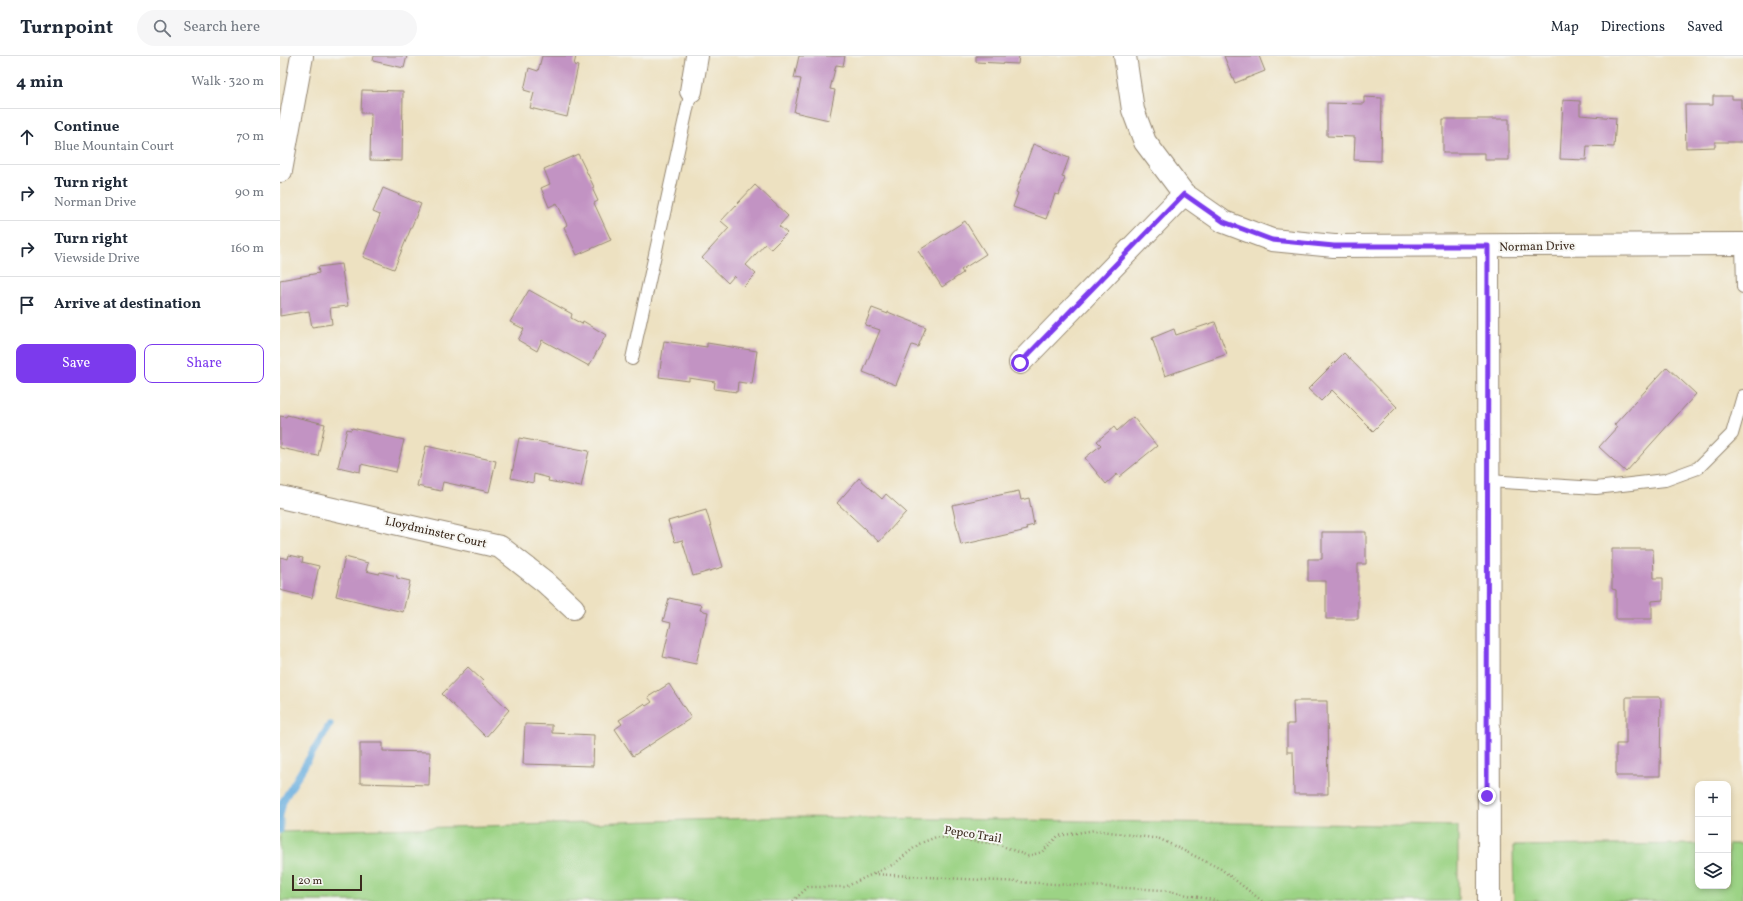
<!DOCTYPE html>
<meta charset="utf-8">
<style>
:root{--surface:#fff;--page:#f6f6f7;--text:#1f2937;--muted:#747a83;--line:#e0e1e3;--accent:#7c3aed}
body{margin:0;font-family:Vollkorn,serif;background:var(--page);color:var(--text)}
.controls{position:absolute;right:12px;bottom:12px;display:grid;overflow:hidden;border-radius:8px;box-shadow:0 2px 6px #0003}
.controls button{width:36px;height:36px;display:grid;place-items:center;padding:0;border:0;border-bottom:1px solid var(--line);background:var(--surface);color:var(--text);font:20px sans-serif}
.scale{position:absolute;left:12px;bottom:10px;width:70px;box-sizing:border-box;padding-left:4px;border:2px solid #3b2a1e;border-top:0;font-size:11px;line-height:14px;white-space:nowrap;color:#3b2a1e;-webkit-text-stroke:3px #f6f6f2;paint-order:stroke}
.stop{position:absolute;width:12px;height:12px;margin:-9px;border:3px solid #7c3aed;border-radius:50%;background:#fff}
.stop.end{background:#7c3aed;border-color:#fff;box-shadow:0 1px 4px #0008}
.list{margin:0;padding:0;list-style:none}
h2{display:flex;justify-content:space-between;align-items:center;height:52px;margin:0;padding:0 16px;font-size:17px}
h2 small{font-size:13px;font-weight:400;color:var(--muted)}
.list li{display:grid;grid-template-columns:26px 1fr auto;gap:12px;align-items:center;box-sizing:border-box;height:56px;padding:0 16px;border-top:1px solid var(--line)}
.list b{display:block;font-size:15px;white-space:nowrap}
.list p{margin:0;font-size:13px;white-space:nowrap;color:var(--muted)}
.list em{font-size:13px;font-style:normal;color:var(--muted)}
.actions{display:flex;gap:8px;padding:12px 16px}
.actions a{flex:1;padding:9px 0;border:1px solid var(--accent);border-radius:8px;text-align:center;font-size:14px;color:var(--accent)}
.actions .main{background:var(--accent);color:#fff}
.icon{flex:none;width:22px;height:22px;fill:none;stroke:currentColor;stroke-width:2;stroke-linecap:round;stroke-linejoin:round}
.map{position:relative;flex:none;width:1463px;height:845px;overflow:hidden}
header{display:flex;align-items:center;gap:24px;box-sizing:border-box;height:56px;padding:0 20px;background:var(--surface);border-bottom:1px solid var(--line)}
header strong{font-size:19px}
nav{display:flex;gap:22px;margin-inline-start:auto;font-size:14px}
.search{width:280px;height:36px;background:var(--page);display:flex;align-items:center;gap:10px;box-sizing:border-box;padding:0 14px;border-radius:22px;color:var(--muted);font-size:15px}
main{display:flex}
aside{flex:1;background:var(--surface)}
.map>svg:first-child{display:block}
.green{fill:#9cd385;stroke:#6c7e52}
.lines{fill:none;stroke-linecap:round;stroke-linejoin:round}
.stream{stroke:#68adde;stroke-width:7}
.building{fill:#c293c3}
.lane-casing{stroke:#948670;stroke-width:14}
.street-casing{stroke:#948670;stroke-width:24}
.path{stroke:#948670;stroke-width:2.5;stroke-dasharray:1 3;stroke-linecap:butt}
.lane{stroke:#fff;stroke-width:12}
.street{stroke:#fff;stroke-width:22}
.route{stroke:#7c3aed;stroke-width:5}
.labels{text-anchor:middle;stroke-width:4;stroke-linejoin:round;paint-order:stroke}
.street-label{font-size:12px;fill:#3b2a1e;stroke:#f6f6f2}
</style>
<header>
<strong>Turnpoint</strong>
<div class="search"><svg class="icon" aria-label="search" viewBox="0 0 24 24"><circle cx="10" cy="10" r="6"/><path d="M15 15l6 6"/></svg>Search here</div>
<nav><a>Map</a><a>Directions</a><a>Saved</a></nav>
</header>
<main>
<aside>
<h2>4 min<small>Walk · 320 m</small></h2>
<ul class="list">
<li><svg class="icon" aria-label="ahead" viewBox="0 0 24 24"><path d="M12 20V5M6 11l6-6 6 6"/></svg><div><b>Continue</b><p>Blue Mountain Court</p></div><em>70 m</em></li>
<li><svg class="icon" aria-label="right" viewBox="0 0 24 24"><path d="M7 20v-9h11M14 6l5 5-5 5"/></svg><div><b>Turn right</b><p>Norman Drive</p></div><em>90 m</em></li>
<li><svg class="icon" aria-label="right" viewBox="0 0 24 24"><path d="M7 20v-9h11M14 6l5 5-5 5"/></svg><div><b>Turn right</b><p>Viewside Drive</p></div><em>160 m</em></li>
<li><svg class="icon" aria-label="arrive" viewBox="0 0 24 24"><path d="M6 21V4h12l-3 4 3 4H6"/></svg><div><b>Arrive at destination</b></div></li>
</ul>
<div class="actions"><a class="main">Save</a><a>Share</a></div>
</aside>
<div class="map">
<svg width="1463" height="845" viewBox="0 0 1463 845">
<rect width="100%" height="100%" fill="#f6f6f2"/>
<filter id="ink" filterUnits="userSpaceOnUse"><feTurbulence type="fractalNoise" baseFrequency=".025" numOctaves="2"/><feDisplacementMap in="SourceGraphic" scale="8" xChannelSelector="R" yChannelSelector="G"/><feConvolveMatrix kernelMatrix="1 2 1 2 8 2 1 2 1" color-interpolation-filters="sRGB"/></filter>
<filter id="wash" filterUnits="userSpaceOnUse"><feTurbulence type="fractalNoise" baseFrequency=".012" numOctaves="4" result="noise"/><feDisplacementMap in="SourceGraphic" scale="16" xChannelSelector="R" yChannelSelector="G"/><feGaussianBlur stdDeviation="0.9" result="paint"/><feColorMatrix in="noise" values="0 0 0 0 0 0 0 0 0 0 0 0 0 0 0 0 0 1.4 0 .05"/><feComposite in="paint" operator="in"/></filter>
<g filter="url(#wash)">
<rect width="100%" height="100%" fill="#ede1c1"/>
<g class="green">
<polygon points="511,761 1178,770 1178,845 0,845 0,776"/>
<polygon points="1418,788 1418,830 1448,830 1448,788 1463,788 1463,845 1234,845 1233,790"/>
</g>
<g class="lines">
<g class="stream">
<polyline points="0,759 3,745 50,668"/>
<polyline points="0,763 0,774"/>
</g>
</g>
<g id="blocks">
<g class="building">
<polygon points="94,0 127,0 124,12 93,5"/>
<polygon points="262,0 296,0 294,9 298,10 287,61 250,52 254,37 244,34 249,12 258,15"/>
<polygon points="519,0 565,0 563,10 556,9 550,33 555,34 549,64 514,56 521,23 514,22"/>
<polygon points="696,0 739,0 738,8 696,6"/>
<polygon points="944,0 979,0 985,15 955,27"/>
<polygon points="82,34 123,35 122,105 90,104 91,57 81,57"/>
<polygon points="1433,40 1452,40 1452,43 1461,43 1461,53 1463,53 1463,86 1435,86 1435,91 1406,92 1405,49 1433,49"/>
<polygon points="1084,41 1102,42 1101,105 1074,104 1075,81 1047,80 1047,47 1084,48"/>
<polygon points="1283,44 1300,45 1300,59 1336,62 1334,91 1307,90 1306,104 1280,103"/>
<polygon points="1163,63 1229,63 1229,104 1205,104 1205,97 1163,97"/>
<polygon points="753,88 789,102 782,121 785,122 779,139 775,138 766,163 733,151 738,137 736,136"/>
<polygon points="298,98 314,131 312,132 318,145 314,147 331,184 297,199 284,171 287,169 277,147 269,151 261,132 270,128 264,113"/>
<polygon points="475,129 508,160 499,170 507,177 491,193 485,188 466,209 476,218 464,230 454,220 448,227 422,202 449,172 441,165"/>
<polygon points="103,132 141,148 114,213 83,201 100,159 93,156"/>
<polygon points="685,165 706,198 681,214 683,217 662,231 638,195"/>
<polygon points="61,208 68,250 50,252 52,268 32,271 29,255 0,260 0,224 39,217 38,211"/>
<polygon points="249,234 292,258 291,262 302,268 303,265 326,279 309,310 262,284 257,295 238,284 244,273 230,266"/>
<polygon points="592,252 608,258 608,256 615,259 646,271 638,291 632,289 616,329 583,316 600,274 585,269"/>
<polygon points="935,266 947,298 885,320 872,282 894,273 896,279"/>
<polygon points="384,285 427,291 427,287 477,295 472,328 458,326 457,336 434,333 435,326 409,322 409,325 379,321"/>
<polygon points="1064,297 1117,351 1093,375 1052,334 1041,345 1028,333"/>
<polygon points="1387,311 1416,338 1346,416 1319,391 1337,371 1334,369"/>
<polygon points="7,359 45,368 38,400 0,392 0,360 6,361"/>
<polygon points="853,361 877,390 839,421 837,418 826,428 805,402 821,389 817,385 834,371 837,375"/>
<polygon points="72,372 124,384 116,416 81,408 80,416 58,411 67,373 71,374"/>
<polygon points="239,382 309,395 301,431 268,425 269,422 254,418 253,427 231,422"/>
<polygon points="146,390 216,405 209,436 163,426 161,435 137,430"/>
<polygon points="579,422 602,443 606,438 626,456 599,486 557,447"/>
<polygon points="739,435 741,444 749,442 754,469 746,471 747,474 681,489 672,449"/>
<polygon points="426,454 443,511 413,520 402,484 395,486 388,465"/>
<polygon points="1042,476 1086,476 1086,508 1078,508 1078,563 1046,563 1046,525 1028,525 1028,503 1042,503"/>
<polygon points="1332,493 1373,493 1374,522 1383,522 1383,544 1372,545 1372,563 1336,563 1336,534 1332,533"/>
<polygon points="9,499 23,502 22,506 39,510 32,542 0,534 0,501 8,503"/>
<polygon points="65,501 88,507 86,515 99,518 100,516 117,520 117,522 130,525 123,556 56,540"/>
<polygon points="389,542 422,549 420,554 428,556 416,608 383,601 391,567 383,565"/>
<polygon points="188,611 203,625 201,627 229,654 206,681 162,638"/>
<polygon points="389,628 411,662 353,700 335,673 342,668 339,664 364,648 366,650 372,646 368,641"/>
<polygon points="1346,641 1381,641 1380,720 1336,720 1336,688 1346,688"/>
<polygon points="1013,645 1047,645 1048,738 1014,738 1013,696 1007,696 1007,668 1014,668"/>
<polygon points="245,668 272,669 272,677 314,679 313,710 243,708"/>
<polygon points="80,687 103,687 103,695 150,696 149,729 80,727"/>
</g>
</g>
</g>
<g filter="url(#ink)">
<use href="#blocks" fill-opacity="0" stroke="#948670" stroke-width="1"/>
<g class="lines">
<g class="lane-casing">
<g id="lane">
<polyline points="1462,188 1463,231"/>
<polyline points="352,303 411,35"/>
<polyline points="1208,425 1316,432 1385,424 1418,412 1452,378 1463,340"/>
</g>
</g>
<g class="street-casing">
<g id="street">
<polyline points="845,0 853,54 865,86 904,138 944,166 992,184 1054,190 1463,188"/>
<polyline points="411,35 417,0"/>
<polyline points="1,115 22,0"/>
<polyline points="1208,190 1209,845"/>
<polyline points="740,307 904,138"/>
<polyline points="0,441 220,491 265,526 293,552"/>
</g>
</g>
<g class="path">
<polyline points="594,818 883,834 938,845"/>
<polyline points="513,845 528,831 565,831 614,808 639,788 656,781 717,788 748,800 762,796 778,780 815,774 880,783 941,813 982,845"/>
</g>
<use href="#lane" class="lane"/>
<use href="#street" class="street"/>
</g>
</g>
<g class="lines" filter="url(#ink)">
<polyline class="route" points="740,307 904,138 944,166 992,184 1054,190 1208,190 1207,740"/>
</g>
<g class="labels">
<g class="street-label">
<text transform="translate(1257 190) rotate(-1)" y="4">Norman Drive</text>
<text transform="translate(156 476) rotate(13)" y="4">Lloydminster Court</text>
<text transform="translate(693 778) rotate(9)" y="4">Pepco Trail</text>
</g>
</g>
</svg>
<div class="controls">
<button>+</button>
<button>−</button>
<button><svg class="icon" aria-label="layers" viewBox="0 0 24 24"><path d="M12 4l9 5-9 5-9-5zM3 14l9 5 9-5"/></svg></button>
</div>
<div class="scale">20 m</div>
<div class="stop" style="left:740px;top:307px"></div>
<div class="stop end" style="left:1207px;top:740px"></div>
</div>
</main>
